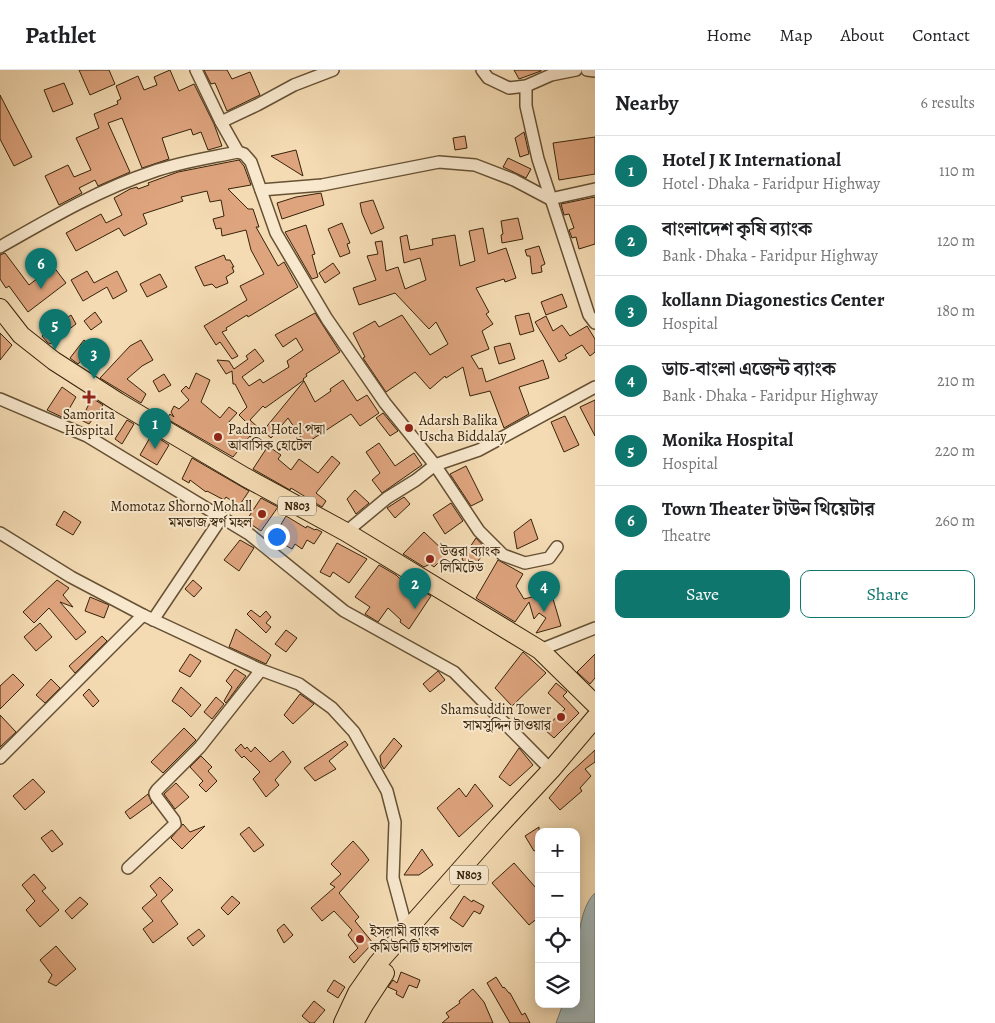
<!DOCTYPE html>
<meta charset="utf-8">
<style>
:root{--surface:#fff;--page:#f2f2f2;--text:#202124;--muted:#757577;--line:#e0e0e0;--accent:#0f766e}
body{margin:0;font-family:Alegreya,"Noto Serif Bengali",serif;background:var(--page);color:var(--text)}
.controls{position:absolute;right:15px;bottom:15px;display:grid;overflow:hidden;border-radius:10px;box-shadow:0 2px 12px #0003}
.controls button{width:45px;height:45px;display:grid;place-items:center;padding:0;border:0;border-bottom:1px solid var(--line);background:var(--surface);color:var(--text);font:25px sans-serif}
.you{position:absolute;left:276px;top:466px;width:18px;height:18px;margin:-12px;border:4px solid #fff;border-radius:50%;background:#1a73e8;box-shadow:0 0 0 8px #1a73e833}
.badge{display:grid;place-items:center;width:32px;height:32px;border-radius:50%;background:var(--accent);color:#fff;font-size:16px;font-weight:700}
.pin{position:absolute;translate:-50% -41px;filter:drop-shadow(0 1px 2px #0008)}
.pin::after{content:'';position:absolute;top:26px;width:18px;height:15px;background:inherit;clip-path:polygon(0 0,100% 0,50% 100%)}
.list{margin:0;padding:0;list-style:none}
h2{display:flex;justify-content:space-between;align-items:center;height:65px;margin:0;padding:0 20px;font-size:21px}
h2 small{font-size:16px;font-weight:400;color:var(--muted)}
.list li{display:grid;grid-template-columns:32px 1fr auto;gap:15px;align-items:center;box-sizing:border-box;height:70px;padding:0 20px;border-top:1px solid var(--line)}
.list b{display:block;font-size:19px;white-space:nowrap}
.list p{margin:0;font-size:16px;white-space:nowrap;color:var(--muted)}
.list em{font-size:16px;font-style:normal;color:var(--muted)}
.actions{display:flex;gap:10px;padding:15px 20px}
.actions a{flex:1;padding:11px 0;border:1px solid var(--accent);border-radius:10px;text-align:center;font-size:18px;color:var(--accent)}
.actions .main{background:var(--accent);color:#fff}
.icon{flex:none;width:28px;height:28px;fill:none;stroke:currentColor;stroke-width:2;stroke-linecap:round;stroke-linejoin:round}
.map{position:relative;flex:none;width:595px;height:953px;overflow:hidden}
header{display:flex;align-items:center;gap:30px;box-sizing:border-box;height:70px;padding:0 25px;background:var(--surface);border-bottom:1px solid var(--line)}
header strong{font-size:24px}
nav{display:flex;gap:28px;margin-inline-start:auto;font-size:18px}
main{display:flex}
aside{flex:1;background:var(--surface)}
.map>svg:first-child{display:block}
.water{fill:#a2b8b9;stroke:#777c73}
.building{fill:#dea47e;stroke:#37230a}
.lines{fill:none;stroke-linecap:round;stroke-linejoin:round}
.minor-casing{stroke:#665134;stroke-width:14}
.highway-casing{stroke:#37230a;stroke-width:20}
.minor{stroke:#f8e8ce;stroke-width:11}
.highway{stroke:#f4dbb3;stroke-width:18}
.poi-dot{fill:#8f2418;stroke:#f8e8ce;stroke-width:2}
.labels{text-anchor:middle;stroke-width:4;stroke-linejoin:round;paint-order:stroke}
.shield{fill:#f8e8ce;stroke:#715e45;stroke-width:1}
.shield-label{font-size:12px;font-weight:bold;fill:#37230a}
.poi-label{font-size:14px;fill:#37230a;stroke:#f8e8ce;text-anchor:start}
</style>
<header>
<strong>Pathlet</strong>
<nav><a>Home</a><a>Map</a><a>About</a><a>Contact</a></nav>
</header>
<main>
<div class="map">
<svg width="595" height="953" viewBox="0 0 595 953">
<rect width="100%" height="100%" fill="#f4dbb3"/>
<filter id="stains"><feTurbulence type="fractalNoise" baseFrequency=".004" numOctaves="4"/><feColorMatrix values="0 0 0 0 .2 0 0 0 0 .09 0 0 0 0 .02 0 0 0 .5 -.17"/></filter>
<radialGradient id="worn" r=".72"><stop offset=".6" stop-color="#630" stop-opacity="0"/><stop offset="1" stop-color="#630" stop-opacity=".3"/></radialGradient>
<path class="water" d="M595 823V953H556L563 934H576C576 906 574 842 595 823Z"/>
<g class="building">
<polygon points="79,0 109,0 115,14 90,25"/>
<polygon points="170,0 179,21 194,14 214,54 222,76 208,80 201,62 193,65 191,59 162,68 169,89 142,98 122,48 108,53 130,102 98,116 95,110 79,118 82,123 59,135 45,106 68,95 74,107 91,100 76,68 99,58 94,44 118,34 117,31 121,29 116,16 138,6 144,20 157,15 154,7"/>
<polygon points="204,0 227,0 232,9 250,2 260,25 227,41 215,13 211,14"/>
<polygon points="514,0 541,0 541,1 519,9"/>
<polygon points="64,13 73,34 53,42 44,20"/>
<polygon points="0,25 32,87 14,96 0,69"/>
<polygon points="524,62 529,84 520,87 515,68"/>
<polygon points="465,66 467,78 455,80 453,68"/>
<polygon points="595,67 595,104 559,110 553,73"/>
<polygon points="296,80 303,106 271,86"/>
<polygon points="508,88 531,99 526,108 503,97"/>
<polygon points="239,90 244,96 251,115 228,119 248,139 253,139 259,157 256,157 278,196 284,192 298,217 248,247 247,245 226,258 227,260 222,262 238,286 232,289 220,272 216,275 204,256 247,230 240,216 264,204 251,180 246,160 222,166 221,158 216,159 213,149 224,146 221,130 210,132 207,121 181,127 183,131 143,144 147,154 124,166 119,158 76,181 66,163 101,144 106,153 122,145 114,128 130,119 137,117 138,119 149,115 148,113 178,102"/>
<polygon points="321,123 324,135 282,149 277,133 296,127"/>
<polygon points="595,127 595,174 579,179 576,167 572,168 569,160 574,158 569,144 564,145 561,134"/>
<polygon points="373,130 384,158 371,164 362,143 360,133"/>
<polygon points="518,148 523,169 502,173 501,165 503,164 501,151"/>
<polygon points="342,153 350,173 347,174 350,183 340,187 328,159"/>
<polygon points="306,155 315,184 312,185 318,207 312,209 285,162"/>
<polygon points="483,158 488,184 506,178 516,208 505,212 504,209 476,218 489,242 486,244 493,254 482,261 489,279 471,286 479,299 482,298 486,312 543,290 549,308 519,317 529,344 504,358 490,321 470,326 463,297 446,308 445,306 430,319 415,302 386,322 363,288 365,287 353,263 375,251 379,257 402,245 430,285 448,274 436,252 429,259 395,223 359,235 353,218 376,210 367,186 378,184 375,172 382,171 386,201 398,197 405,219 426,210 420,188 404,193 400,167 407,165 410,180 433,175 432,169 455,165 460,196 475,191 469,161"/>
<polygon points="539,176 545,194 541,196 542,202 532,204 530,186 527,186 525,180"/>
<polygon points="5,183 29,215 53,196 66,213 28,242 9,216 6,218 0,209 0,185"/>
<polygon points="224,185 226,190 230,190 234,197 232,197 234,202 226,207 228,213 216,218 212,214 204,216 195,197"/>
<polygon points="333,193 340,203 325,213 319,203"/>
<polygon points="87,201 94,213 117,201 127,221 113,229 107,217 83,231 71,210"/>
<polygon points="160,204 167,217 147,227 140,214"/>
<polygon points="562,224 567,237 546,245 541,232"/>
<polygon points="95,242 102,252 91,260 84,251"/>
<polygon points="315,243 340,282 306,304 307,306 303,309 304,310 265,338 263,336 250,350 262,361 253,370 250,366 233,387 167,349 170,344 174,347 171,342 174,336 179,339 189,330 181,321 186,316 189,319 196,303 210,310 201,332 220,348 229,337 237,343 227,354 239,364 247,353 239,345 247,337 235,314 233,314 232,301 226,304 217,290 229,291 234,299 248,289 246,286 255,279 264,291 242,307 249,316 260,309 263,313 289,297 287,291 303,280 296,268 283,277 275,265"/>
<polygon points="529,243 534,261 520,265 515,246"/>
<polygon points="71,245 76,254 50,274 47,272 42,266"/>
<polygon points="546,246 553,261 562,255 570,266 587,256 595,269 595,282 590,286 582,275 565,285 567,288 559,292 535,252"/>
<polygon points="0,263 12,275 0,290"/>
<polygon points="84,270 93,278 78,294 70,288"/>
<polygon points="141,270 153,290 142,296 127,309 146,324 141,333 100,308 130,276"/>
<polygon points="510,273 515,289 499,294 494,277"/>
<polygon points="164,304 171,315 159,322 153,311"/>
<polygon points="343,310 357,331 367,325 379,343 360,356 351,344 305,374 288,348 271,368 263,361 304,311 315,332 331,321 330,319"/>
<polygon points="62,317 76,327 64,348 47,340"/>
<polygon points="92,328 103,335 89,354 81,350"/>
<polygon points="595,330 595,366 580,337"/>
<polygon points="383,343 398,361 390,366 376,348"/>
<polygon points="565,346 579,375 564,382 551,352"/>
<polygon points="127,350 134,354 122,374 115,369"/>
<polygon points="152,364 169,375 157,395 140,385"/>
<polygon points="379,373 395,396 414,383 422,395 382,423 372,410 380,403 366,382"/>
<polygon points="268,376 281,385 278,389 291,400 299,389 318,403 332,386 340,393 316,423 326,431 322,437 291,418 290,420 253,399"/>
<polygon points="192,388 249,421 239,436 226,427 224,430 207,421 206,422 190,410 189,413 182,409"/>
<polygon points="466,396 483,430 471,436 450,404"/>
<polygon points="355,420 369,433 356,444 347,429"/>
<polygon points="404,427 410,434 395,448 387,438"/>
<polygon points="261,428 278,437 261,461 246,451"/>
<polygon points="451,433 463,451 445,464 433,445"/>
<polygon points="64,441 81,452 73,465 56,455"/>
<polygon points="286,446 306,458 307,456 315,460 316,459 322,462 314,474 307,470 302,479 295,474 292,479 273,468"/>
<polygon points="531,449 538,469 517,479 514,462"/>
<polygon points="424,462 447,484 434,497 430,494 424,497 403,484"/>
<polygon points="476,468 486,479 471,502 462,489"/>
<polygon points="240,470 254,478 239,501 224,490"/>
<polygon points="337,473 367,489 349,513 333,502 330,507 320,502"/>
<polygon points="498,490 523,504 516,516 524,529 551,522 561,556 536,563 546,548 539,543 534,549 529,532 515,552 476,528"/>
<polygon points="379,495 396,505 409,517 411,514 431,526 409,559 400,552 401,550 388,538 378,552 365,544 370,537 355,527"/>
<polygon points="57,510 69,518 63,525 73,537 60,532 86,562 76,570 49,538 34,553 23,542"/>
<polygon points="193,510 202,518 194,527 185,519"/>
<polygon points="90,527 109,535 104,548 85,541"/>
<polygon points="251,540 260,547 266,541 271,547 266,553 271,557 266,563 247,544"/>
<polygon points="40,553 52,567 36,581 24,567"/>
<polygon points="236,559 271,585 266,594 229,577"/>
<polygon points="286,560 297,568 286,582 275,574"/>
<polygon points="102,566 107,571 75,603 69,596"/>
<polygon points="523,582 546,603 512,636 495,618"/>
<polygon points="190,584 201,591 190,607 179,601"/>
<polygon points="595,584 595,608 590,614 577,602"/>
<polygon points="235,599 246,606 226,633 224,631 232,617 226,611"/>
<polygon points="438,601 445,610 430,622 423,614"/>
<polygon points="13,604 24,615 0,639 0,616"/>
<polygon points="51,609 60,618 45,633 36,625"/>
<polygon points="556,613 567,622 563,626 579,643 554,668 544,659 565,639 548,623"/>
<polygon points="181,617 201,635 191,647 183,639 172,631"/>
<polygon points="89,619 99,631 93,637 83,625"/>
<polygon points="300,624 314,634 293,654 284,645"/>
<polygon points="216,627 224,634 212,649 204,642"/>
<polygon points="0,645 16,662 0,677"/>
<polygon points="184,658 196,670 163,703 151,692"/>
<polygon points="394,668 402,676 384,699 381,694 380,686"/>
<polygon points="345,671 348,675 329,691 336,699 315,711 304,698"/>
<polygon points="241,674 245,679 247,677 251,682 255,677 270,692 283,681 291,692 275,710 279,715 266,727 253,709 260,702 244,686 242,688 235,680"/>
<polygon points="519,678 533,695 510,716 499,707"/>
<polygon points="595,680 595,692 585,699 591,706 580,718 582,721 560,740 549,728 568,705"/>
<polygon points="201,686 212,697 208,701 217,711 206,722 199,715 203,711 190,697"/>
<polygon points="33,709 45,722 25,740 13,726"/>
<polygon points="176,713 189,727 175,739 164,724"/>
<polygon points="475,714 493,736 459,767 437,738 459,718 466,727"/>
<polygon points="148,724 152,733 130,749 125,742"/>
<polygon points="183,754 190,762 205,756 182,779 171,768"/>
<polygon points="249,757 264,775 254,782 240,764"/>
<polygon points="539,757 539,778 534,781 525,766"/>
<polygon points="52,760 63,774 52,782 41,768"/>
<polygon points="353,771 363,782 369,790 339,823 359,847 355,851 373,873 354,893 349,887 358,878 348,865 352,860 334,841 322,851 311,838 335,817 330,814 341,804 331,794"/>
<polygon points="422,779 433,795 419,805 404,805"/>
<polygon points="514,793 536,818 539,815 539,847 529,855 492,813"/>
<polygon points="34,804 46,818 42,821 59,840 40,857 26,840 35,831 22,815"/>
<polygon points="160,807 173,820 161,831 178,854 153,873 143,859 153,851 142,838 157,825 150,816"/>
<polygon points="232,826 240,833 228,845 221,838"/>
<polygon points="464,826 472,832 473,830 484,836 480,844 474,841 463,857 450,848"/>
<polygon points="80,827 88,834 72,849 65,841"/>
<polygon points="284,854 293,865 284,873 277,860"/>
<polygon points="199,859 205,866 193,876 187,868"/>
<polygon points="56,876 76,899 56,916 48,912 52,905 40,890"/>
<polygon points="401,902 420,910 417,918 409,915 403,928 396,924 397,921 388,917 393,910 397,913"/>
<polygon points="496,907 503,918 504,917 509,923 510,923 522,945 525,943 530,953 510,953 487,913"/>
<polygon points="334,910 345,917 338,928 327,921"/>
<polygon points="473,919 484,932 493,953 442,953 449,947 446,943 460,933 459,931"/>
<polygon points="314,931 325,940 314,953 310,953 302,946"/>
</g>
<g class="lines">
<g class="minor-casing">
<g id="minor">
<polyline points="196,0 221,52 238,82 244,84 251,92 276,163 327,249 385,333 435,395 479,461 503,485 525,493 549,488 557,477"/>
<polyline points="482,0 488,8 509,18 526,16 551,5 576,0"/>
<polyline points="587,0 595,1"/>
<polyline points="526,16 526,36 538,89 589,245 595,253"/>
<polyline points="221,52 257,35 294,15 333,0"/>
<polyline points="261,120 322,115 439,92 475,95 514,110 550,129 595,119"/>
<path d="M0 177C49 149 98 120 152 102 180 92 209 88 238 82"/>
<polyline points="0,329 87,366 249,464 344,541 454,602 551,700"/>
<polyline points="346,462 387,428 416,410 435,395 479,380 595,317"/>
<polyline points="0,463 71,507 143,545 261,600 299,614 332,638 354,662 387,721 395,752 393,808 407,860 413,868"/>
<polyline points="153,550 222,447"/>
<polyline points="540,580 595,558"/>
<polyline points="0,688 143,545"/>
<polyline points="128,798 175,754 174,750 156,726 155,723 157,720 200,677 261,600"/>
</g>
</g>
<g class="highway-casing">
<g id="highway">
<polyline points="0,238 21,265 54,291 118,332 245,407 346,462 540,580 595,634"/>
<polyline points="355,951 364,935 385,903"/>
<polyline points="343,953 357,923 378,893 499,756 551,700 595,648"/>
</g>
</g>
<use href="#minor" class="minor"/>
<use href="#highway" class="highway"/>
</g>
<g class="poi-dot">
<path d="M86.5 319.5h5v5h5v5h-5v5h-5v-5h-5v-5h5z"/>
<circle cx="409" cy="358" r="5"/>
<circle cx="218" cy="367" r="5"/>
<circle cx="262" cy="444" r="5"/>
<circle cx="430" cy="489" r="5"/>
<circle cx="561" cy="647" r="5"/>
<circle cx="360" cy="869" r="5"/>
</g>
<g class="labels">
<g class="shield">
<rect x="278" y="426.5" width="38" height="19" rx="4"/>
<rect x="450" y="795.5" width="38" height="19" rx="4"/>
</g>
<g class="shield-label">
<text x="297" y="440">N803</text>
<text x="469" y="809">N803</text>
</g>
<g class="poi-label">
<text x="89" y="349" text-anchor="middle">Samorita<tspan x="89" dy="16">Hospital</tspan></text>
<text x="419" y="355">Adarsh Balika<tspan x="419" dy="16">Uscha Biddalay</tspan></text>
<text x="228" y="364">Padma Hotel পদ্মা<tspan x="228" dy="16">আবাসিক হোটেল</tspan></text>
<text x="252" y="441" text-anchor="end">Momotaz Shorno Mohall<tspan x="252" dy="16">মমতাজ স্বর্ণ মহল</tspan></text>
<text x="440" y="486">উত্তরা ব্যাংক<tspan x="440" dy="16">লিমিটেড</tspan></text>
<text x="551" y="644" text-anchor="end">Shamsuddin Tower<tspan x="551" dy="16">সামসুদ্দিন টাওয়ার</tspan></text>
<text x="370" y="866">ইসলামী ব্যাংক<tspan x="370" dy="16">কমিউনিটি হাসপাতাল</tspan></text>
</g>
</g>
<rect width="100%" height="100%" filter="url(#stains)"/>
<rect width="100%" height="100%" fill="url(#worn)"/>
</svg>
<div class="controls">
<button>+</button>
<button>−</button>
<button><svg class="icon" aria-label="locate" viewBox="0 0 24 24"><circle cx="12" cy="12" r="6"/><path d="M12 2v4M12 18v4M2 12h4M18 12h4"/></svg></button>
<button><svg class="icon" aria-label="layers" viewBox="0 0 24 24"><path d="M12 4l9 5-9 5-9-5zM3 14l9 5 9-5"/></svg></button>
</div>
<div class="you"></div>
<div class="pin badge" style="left:155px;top:379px">1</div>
<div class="pin badge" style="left:415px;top:539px">2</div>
<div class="pin badge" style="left:94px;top:309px">3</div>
<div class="pin badge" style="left:544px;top:542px">4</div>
<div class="pin badge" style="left:55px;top:280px">5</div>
<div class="pin badge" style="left:41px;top:219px">6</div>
</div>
<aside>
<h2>Nearby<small>6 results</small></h2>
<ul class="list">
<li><span class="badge">1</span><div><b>Hotel J K International</b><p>Hotel · Dhaka - Faridpur Highway</p></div><em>110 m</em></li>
<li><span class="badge">2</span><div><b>বাংলাদেশ কৃষি ব্যাংক</b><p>Bank · Dhaka - Faridpur Highway</p></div><em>120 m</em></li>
<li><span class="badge">3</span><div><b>kollann Diagonestics Center</b><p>Hospital</p></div><em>180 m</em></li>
<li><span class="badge">4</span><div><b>ডাচ-বাংলা এজেন্ট ব্যাংক</b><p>Bank · Dhaka - Faridpur Highway</p></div><em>210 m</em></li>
<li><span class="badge">5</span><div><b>Monika Hospital</b><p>Hospital</p></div><em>220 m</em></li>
<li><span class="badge">6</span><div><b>Town Theater টাউন থিয়েটার</b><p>Theatre</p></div><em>260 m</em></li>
</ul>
<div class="actions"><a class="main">Save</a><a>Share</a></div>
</aside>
</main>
